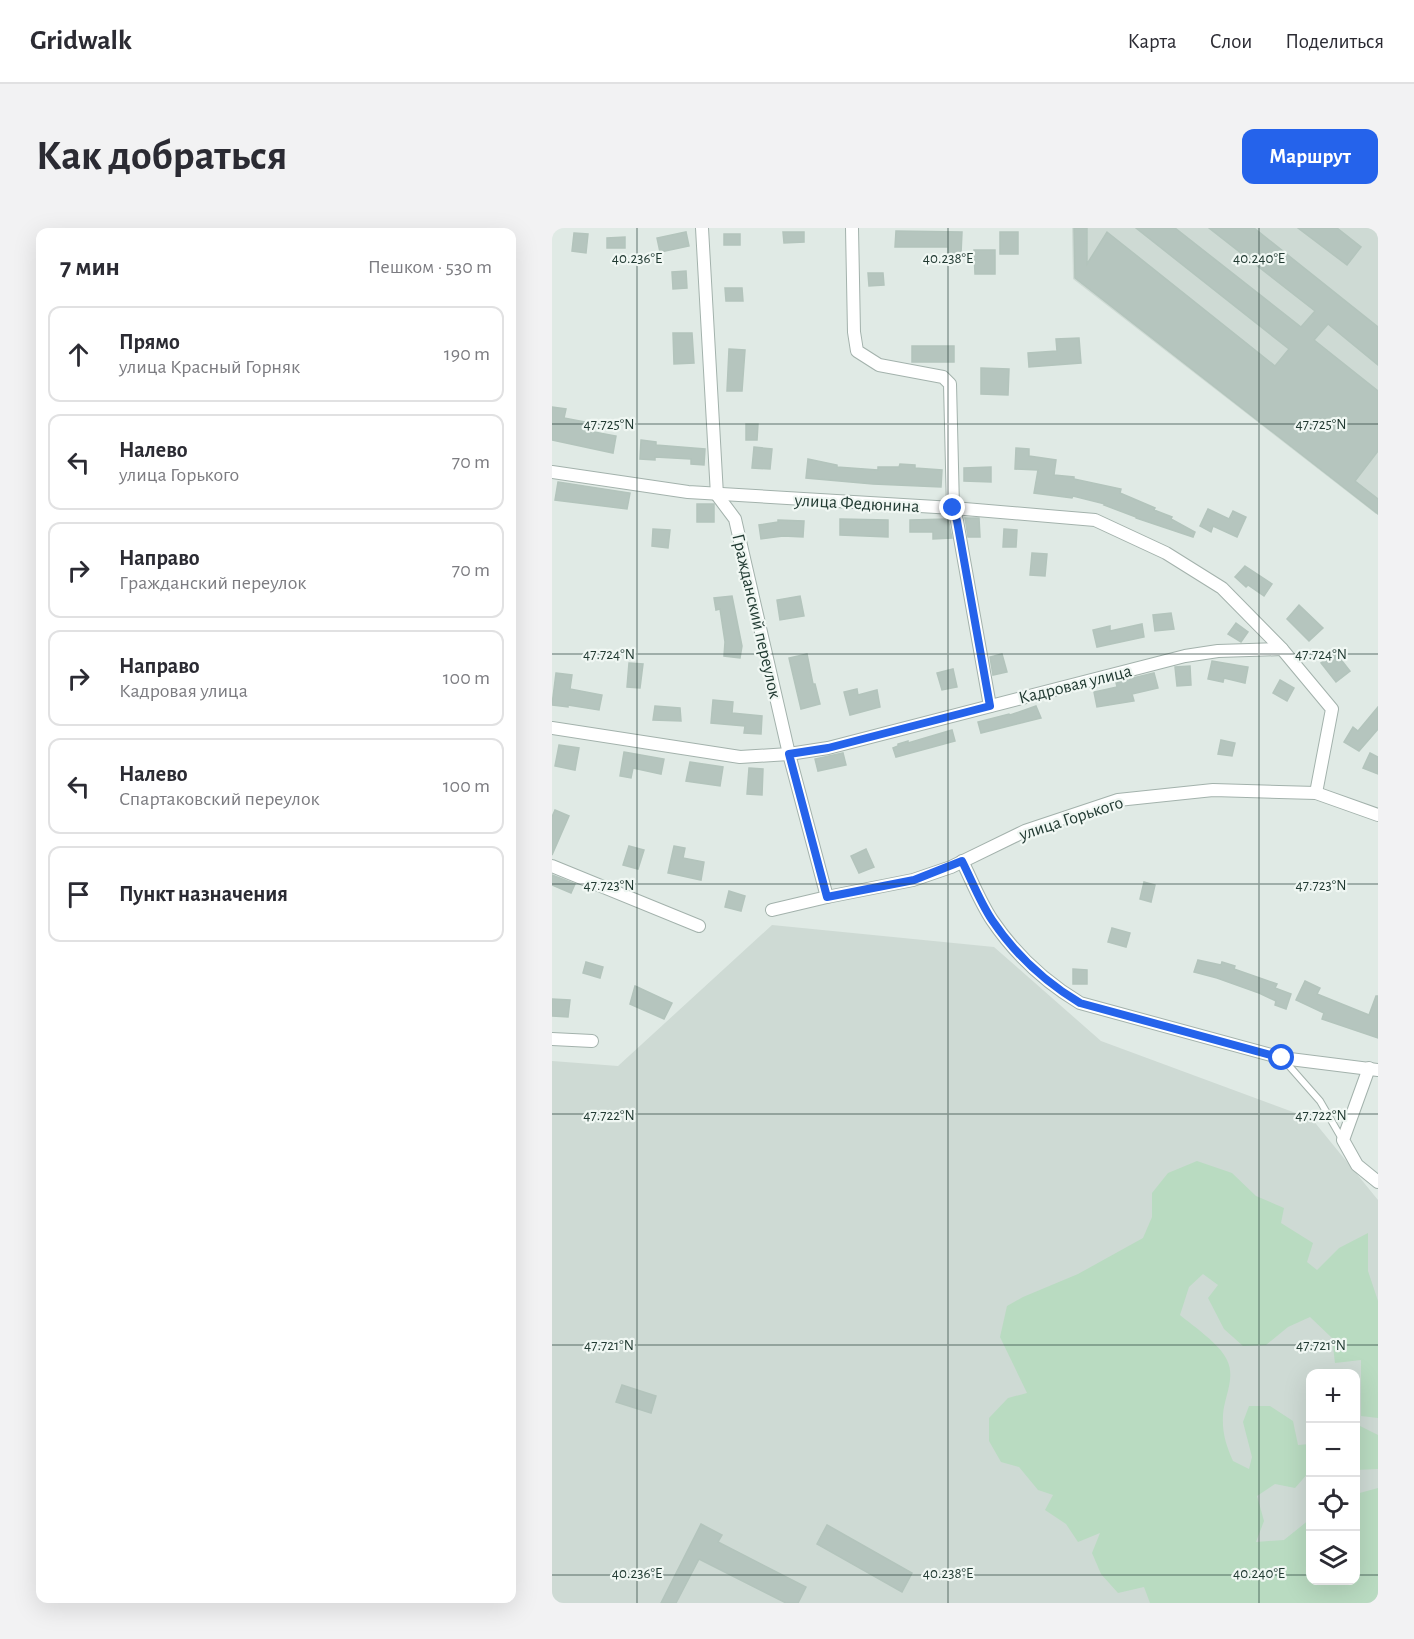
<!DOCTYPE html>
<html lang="ru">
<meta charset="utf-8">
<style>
:root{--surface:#fff;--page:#f2f2f3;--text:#2b2b33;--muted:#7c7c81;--line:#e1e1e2;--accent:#2563eb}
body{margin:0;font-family:"Alegreya Sans",sans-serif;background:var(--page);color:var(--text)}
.controls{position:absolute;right:18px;bottom:18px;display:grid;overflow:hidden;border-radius:12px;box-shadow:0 6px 24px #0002}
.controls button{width:54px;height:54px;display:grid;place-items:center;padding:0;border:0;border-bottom:2px solid var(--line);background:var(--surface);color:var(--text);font:30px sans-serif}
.stop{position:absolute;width:18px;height:18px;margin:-14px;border:4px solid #2563eb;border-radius:50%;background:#fff}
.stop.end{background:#2563eb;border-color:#fff;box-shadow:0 2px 6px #0008}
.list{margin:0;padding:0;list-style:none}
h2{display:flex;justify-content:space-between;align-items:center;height:78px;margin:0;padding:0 24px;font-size:26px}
h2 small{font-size:20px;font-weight:400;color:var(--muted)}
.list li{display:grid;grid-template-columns:39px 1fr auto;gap:18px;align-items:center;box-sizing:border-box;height:96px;margin:0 12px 12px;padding:0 12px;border:2px solid var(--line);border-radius:12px}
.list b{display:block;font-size:22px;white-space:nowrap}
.list p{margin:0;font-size:20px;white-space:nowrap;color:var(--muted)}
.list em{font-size:20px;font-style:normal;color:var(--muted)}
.icon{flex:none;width:33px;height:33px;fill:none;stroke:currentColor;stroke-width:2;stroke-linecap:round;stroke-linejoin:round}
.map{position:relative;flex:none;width:826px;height:1375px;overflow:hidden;border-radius:12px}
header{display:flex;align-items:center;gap:36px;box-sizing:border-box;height:84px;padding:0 30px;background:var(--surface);border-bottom:2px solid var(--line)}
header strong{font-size:28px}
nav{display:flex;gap:33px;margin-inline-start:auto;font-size:21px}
.intro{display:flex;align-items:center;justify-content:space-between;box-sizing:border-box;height:144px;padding:0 36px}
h1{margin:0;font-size:42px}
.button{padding:15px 27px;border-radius:12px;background:var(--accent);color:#fff;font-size:21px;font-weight:700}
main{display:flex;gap:36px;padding:0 36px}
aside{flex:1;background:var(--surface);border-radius:12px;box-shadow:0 6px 24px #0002}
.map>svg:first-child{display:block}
.built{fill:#cedad4;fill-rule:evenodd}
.green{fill:#b9dbc1}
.building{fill:#b5c5be;stroke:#b3c4bc;stroke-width:1.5}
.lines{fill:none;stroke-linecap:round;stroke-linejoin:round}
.service-casing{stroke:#a3b2ac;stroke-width:8}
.minor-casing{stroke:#a3b2ac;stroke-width:14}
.service{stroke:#fff;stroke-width:6}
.minor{stroke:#fff;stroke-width:12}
.route{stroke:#2563eb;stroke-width:8}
.ticks{fill:none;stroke:#213a32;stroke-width:1.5;stroke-opacity:0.45}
.labels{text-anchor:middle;stroke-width:4.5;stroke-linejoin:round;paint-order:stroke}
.street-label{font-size:18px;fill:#213a32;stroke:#f0f7f3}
.ticks-label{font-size:15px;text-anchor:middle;fill:#213a32;stroke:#f0f7f3;stroke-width:4.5;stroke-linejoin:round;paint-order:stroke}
</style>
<header>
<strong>Gridwalk</strong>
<nav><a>Карта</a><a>Слои</a><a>Поделиться</a></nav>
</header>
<div class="intro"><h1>Как добраться</h1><a class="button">Маршрут</a></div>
<main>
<aside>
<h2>7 мин<small>Пешком · 530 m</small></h2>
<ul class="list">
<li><svg class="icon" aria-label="ahead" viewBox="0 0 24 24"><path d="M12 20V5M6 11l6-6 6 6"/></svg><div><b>Прямо</b><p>улица Красный Горняк</p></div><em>190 m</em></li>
<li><svg class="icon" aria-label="left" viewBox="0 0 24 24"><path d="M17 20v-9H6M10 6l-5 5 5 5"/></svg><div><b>Налево</b><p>улица Горького</p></div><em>70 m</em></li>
<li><svg class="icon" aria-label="right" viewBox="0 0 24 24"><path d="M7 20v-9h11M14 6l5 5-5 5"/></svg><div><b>Направо</b><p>Гражданский переулок</p></div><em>70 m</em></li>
<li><svg class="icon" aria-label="right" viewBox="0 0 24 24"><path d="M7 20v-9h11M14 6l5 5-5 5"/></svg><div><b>Направо</b><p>Кадровая улица</p></div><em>100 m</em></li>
<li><svg class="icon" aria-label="left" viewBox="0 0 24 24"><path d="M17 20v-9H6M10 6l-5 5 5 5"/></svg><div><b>Налево</b><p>Спартаковский переулок</p></div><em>100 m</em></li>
<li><svg class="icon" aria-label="arrive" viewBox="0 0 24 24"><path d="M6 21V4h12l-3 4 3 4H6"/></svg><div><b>Пункт назначения</b></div></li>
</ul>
</aside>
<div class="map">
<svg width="826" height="1375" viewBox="0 0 826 1375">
<rect width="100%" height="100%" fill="#e0eae5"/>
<g class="built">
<polygon points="520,0 826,0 826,283 824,286 521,51"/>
<path d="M220 697 442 719 549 813 760 891 826 972V1375H0V833L66 838ZM758 1146H804V1352H758Z"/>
</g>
<g class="green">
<path d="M645 933 680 945 704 968 732 980 729 995 761 1015 755 1034 765 1042 787 1020 816 1005V1043L826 1073V1190L809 1188V1132L783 1135 780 1110 758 1089 736 1099 714 1117 691 1118 672 1101 656 1070 666 1057 651 1046 637 1059 628 1087C641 1098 668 1116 675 1132 684 1150 672 1169 671 1187 670 1205 674 1217 681 1233L697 1241 700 1229 691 1194 697 1178H718L741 1193 746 1217 758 1216V1243L743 1260 723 1256 705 1268 712 1293 704 1314 732 1312 758 1291V1352H804V1266L826 1260V1375H598L592 1359 566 1365 549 1346 540 1325 548 1305 526 1314 514 1296 493 1282 501 1267 486 1262 467 1239 449 1234 437 1213V1190L456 1170 475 1165 448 1109 455 1078 471 1069 526 1046 591 1010 600 989V965L616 945Z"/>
<polygon points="804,1196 826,1207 826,1241 804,1242"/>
</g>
<g class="building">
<polygon points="522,0 535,0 535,36 555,4 723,138 737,121 584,0 623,0 749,99 763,83 657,0 702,0 826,99 826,137 776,96 762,112 826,163 826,223 803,253 826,271 826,286 523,50"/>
<polygon points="746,0 785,0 809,19 795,37"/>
<polygon points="344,3 410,4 409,26 396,26 396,19 343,19"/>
<polygon points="134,4 137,18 108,24 105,10"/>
<polygon points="231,4 252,4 252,14 232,15"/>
<rect x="448" y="4" width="18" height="22"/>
<polygon points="22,5 36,6 34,25 20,23"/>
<rect x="172" y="6" width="16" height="11"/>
<polygon points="73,9 73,20 55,20 55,10"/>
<polygon points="422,22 443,22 443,46 423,46"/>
<polygon points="134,43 135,60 121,61 120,44"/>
<polygon points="316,45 331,45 332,57 317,58"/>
<polygon points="173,60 190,60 191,73 174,73"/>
<polygon points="121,105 140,105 142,135 122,136"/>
<polygon points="527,110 529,135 477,139 476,125 505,123 504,111"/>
<rect x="360" y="118" width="42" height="16"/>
<polygon points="177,121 193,122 190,163 175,163"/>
<polygon points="429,140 457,141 456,167 429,166"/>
<polygon points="0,179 14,181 12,190 44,196 42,204 64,208 61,225 0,212"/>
<polygon points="194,196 206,196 205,212 194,212"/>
<polygon points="89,212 104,214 104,217 153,221 152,237 139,236 139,231 103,229 103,232 88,231"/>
<polygon points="202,219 220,221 218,241 200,240"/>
<polygon points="464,220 477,221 477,228 504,232 502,247 522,249 522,251 569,261 568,265 603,280 602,282 620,289 619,291 643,304 641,309 584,290 584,289 552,277 553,276 521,268 520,270 482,265 486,242 463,241"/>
<polygon points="256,231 285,237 285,239 326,242 326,239 347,239 348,236 363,237 363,240 390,242 389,259 321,256 254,250"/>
<polygon points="439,239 439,254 412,253 412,240"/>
<polygon points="6,254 78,265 75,281 3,272"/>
<rect x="145" y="276" width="17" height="18"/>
<polygon points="656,281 677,291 681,283 694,289 685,309 661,298 659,304 648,298"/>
<polygon points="413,290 427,290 428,309 416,309"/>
<polygon points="288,291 336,292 336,309 288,307"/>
<polygon points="396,291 400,310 381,311 381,304 358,304 358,292"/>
<polygon points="226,292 252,293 251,309 231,308 209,311 207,297 226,294"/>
<polygon points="101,301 118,302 116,320 100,318"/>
<polygon points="452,301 465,302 464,319 451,319"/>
<polygon points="480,325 495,326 493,348 478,347"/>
<polygon points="693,338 720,356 712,368 696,357 694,359 683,349"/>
<polygon points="180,368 190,418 188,430 172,428 173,414 168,381 164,382 162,370"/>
<polygon points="248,368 252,388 228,392 225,372"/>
<polygon points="747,377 771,400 757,413 735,391"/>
<polygon points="619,385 622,401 603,403 601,387"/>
<polygon points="684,395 696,404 689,414 676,406"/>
<polygon points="590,396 592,409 545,419 541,402 558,398 558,403"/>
<polygon points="783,424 798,443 784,454 769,435"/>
<polygon points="255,426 261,456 263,456 268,476 249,481 237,430"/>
<polygon points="450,426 455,444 441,447 438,429"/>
<polygon points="660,433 696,439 693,455 672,450 671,454 656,451"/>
<polygon points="77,435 91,436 88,460 75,459"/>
<polygon points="638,438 639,457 625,458 623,439"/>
<polygon points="401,441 405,459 390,462 385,445"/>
<polygon points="4,445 20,447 18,461 50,467 47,482 16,477 16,479 0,477"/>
<polygon points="602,445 606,460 580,466 582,473 545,479 542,464 565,459 564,454"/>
<polygon points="728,452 742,460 735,473 721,465"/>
<polygon points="305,461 306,467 325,462 328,479 298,487 292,464"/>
<polygon points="161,472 181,474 180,485 210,488 209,506 192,505 193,498 159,495"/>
<polygon points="103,478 128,480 129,493 101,492"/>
<polygon points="484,478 489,490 429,505 426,494 457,486 458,487"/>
<polygon points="826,479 826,501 807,523 792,514 801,499 806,503"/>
<polygon points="400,502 403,513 344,529 341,520 346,518 346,516 356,513 356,515"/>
<polygon points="669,512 683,515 680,528 666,526"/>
<polygon points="7,517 27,520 23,542 3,538"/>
<polygon points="72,524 112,531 109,546 81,540 79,550 68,548"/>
<polygon points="291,525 294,537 266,543 263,531"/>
<polygon points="818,525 826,529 826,546 811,540"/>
<polygon points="138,534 171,539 168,558 134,553"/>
<polygon points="197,540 211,541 210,567 195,566"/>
<polygon points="3,582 17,588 0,627 0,589"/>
<polygon points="77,618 92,622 86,641 71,637"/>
<polygon points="122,618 133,620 131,630 152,634 149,652 116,645"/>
<polygon points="314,621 322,639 307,645 299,628"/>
<polygon points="0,647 23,656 19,665 0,657"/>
<polygon points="592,654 603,657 599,674 588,671"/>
<polygon points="177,663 193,668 189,683 173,679"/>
<polygon points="560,700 578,705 574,719 556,714"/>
<polygon points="646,732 669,737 670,734 683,738 682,741 725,756 723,760 739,766 734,781 723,777 724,773 707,765 665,750 642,744"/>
<polygon points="34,734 51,739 48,750 31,745"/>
<polygon points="521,741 535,742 535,756 521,756"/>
<polygon points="753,753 768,760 765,766 817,787 824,768 826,768 826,810 770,791 772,785 744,772"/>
<polygon points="83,758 120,775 112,791 78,776"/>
<polygon points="0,771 18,772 16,789 0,788"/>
<polygon points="70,1157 104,1168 99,1185 64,1174"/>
<polygon points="149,1296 170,1307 166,1314 254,1359 246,1375 234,1375 147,1331 124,1375 109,1375"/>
<polygon points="275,1297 360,1345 350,1364 265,1316"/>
</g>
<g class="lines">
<g class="service-casing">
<polyline id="service" points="731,831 768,873 790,911"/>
</g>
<g class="minor-casing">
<g id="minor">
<polyline points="150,0 165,267 183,291 237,526 275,669"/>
<polyline points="300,0 302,104 305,123 327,137 391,149 398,156 401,280 405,293 438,478"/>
<polyline points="0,244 136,264 401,280 543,292 614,325 670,360 730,421 780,481 764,565"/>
<polyline points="0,500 188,529 237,526 276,520 633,428 666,423 730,421"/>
<path d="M410 633C420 653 428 674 440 692 463 726 493 754 528 775L730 830 826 842"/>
<polyline points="0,638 147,698"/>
<polyline points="220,682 275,669 361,652 399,639 473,603 566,572 661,562 764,565 826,587"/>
<polyline points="0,811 40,813"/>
<polyline points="817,840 791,912 805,937 826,954"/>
</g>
</g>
<use href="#service" class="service"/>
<use href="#minor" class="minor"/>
</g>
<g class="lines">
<path class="route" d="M401 280 405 293 438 478 276 520 237 526 275 669 362 652 410 633C420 653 428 674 440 692 463 726 493 754 528 775L730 830"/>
</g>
<path class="ticks" d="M85 0V1375M396 0V1375M707 0V1375M0 196H826M0 426H826M0 656H826M0 886H826M0 1117H826M0 1347H758M804 1347H826"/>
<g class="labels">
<g class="street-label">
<text transform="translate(305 275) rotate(3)" y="6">улица Федюнина</text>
<text transform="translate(205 388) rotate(77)" y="6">Гражданский переулок</text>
<text transform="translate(523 456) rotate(-14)" y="6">Кадровая улица</text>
<text transform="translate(519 590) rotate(-18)" y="6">улица Горького</text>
</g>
</g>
<g class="ticks-label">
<text x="85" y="35">40.236°E</text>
<text x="396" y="35">40.238°E</text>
<text x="707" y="35">40.240°E</text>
<text x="57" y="201">47.725°N</text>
<text x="769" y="201">47.725°N</text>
<text x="57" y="431">47.724°N</text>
<text x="769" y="431">47.724°N</text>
<text x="57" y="662">47.723°N</text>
<text x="769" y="662">47.723°N</text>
<text x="57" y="892">47.722°N</text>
<text x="769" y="892">47.722°N</text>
<text x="57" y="1122">47.721°N</text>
<text x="769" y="1122">47.721°N</text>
<text x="85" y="1350">40.236°E</text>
<text x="396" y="1350">40.238°E</text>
<text x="707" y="1350">40.240°E</text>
</g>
</svg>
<div class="controls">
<button>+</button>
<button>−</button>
<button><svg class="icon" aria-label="locate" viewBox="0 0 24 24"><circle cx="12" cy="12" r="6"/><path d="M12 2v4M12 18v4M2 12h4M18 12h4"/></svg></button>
<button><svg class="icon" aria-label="layers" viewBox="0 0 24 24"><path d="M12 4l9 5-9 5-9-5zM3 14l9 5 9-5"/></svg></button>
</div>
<div class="stop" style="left:730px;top:830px"></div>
<div class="stop end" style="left:401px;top:280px"></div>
</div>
</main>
